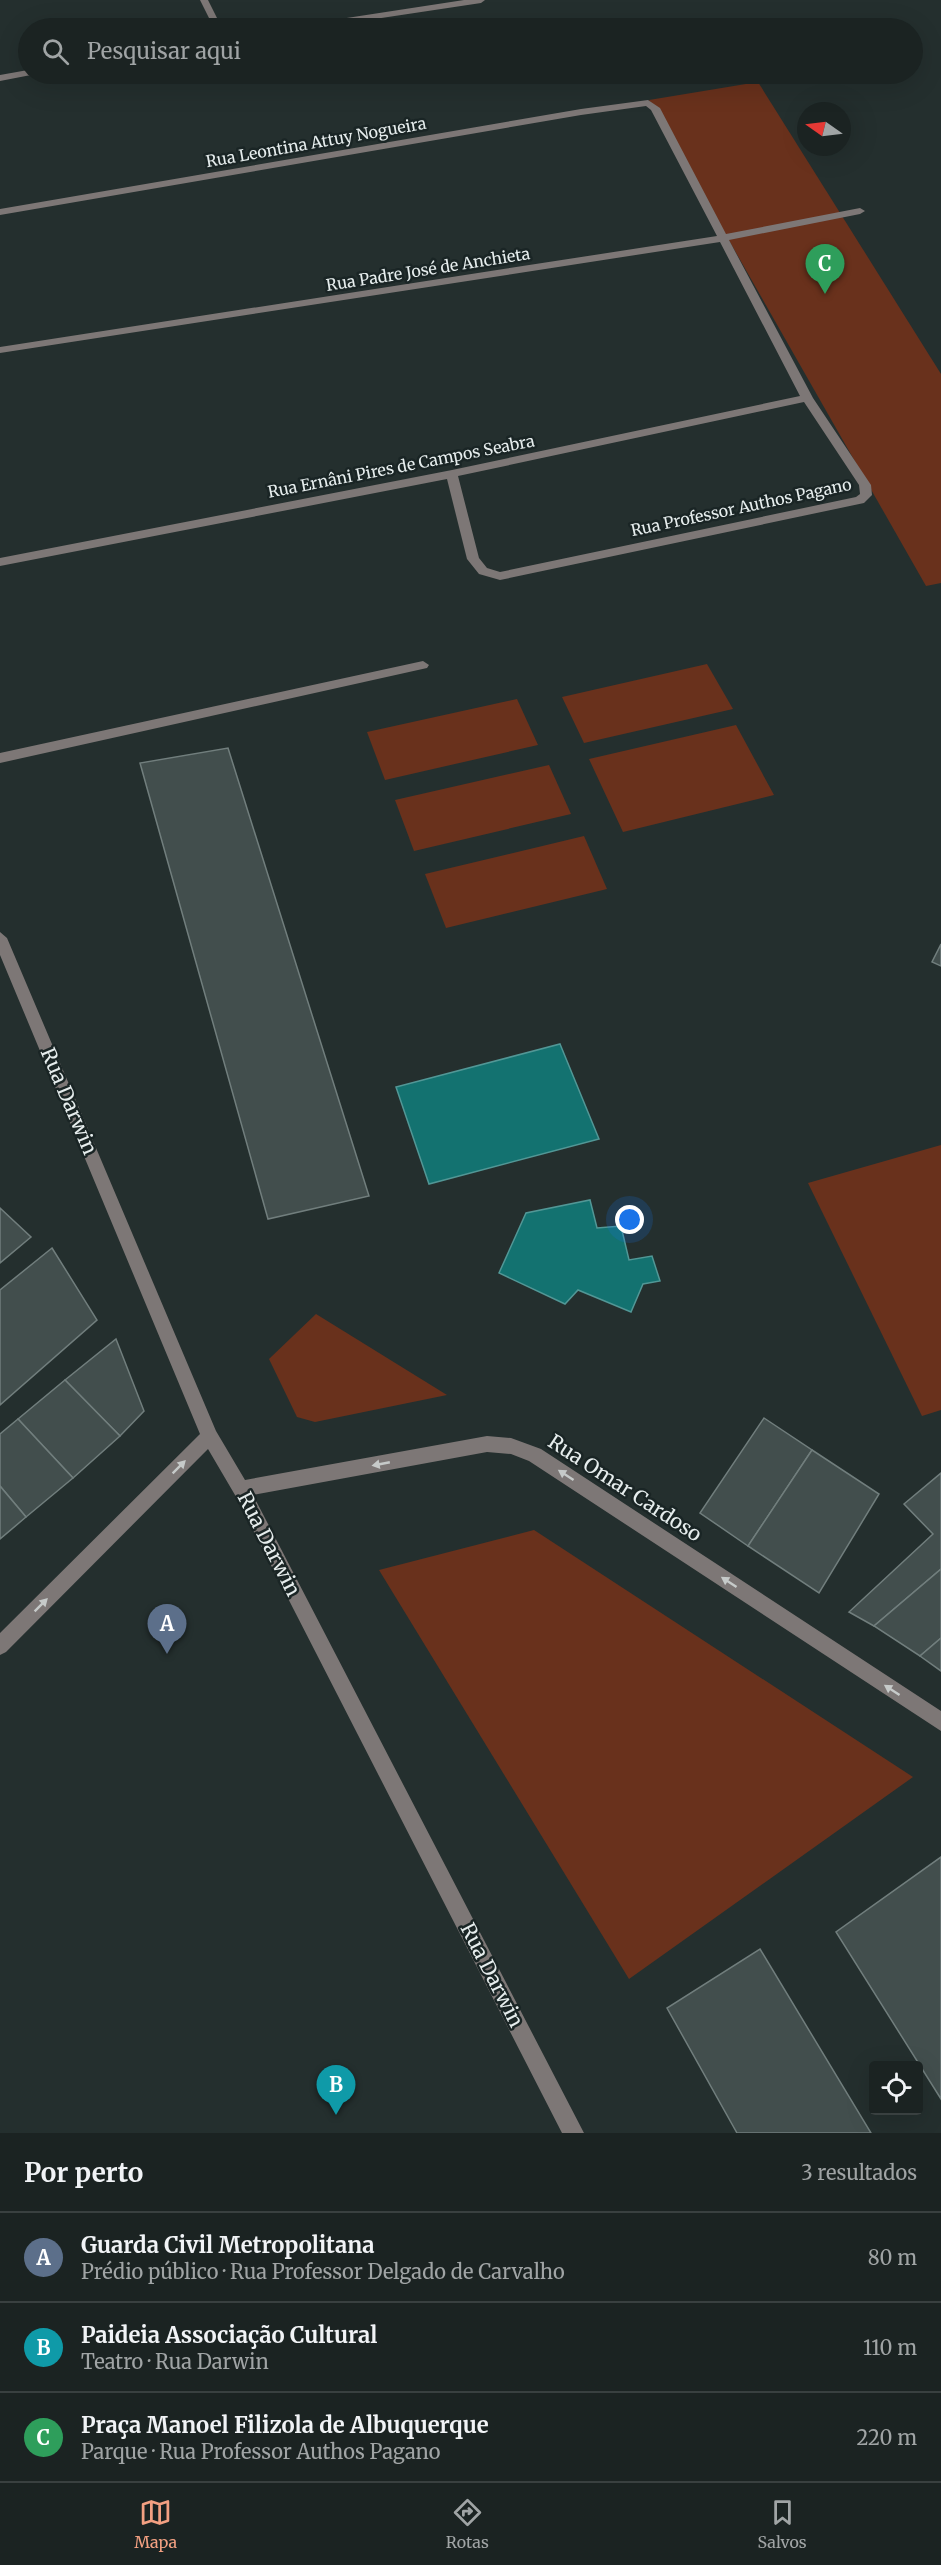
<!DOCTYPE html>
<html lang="pt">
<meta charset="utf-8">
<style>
:root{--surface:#1b2322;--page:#282f2f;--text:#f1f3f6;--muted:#a0a4a5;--line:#394040;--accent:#f3a082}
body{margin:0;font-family:Merriweather,serif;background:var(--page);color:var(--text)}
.controls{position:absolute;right:18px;bottom:18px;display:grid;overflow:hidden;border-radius:6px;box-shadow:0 6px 24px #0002}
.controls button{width:54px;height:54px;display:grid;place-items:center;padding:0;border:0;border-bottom:2px solid var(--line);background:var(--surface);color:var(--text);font:30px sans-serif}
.compass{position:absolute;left:797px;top:102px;width:54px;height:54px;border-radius:50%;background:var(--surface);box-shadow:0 6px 24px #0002;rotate:284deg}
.you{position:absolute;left:630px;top:1220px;width:21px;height:21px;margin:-15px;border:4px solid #fff;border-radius:50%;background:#1a73e8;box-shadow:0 0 0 9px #1a73e833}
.badge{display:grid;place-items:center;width:39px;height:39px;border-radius:50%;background:var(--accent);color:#fff;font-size:20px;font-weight:700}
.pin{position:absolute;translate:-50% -50px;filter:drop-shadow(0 2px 3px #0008)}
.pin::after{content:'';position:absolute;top:32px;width:21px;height:18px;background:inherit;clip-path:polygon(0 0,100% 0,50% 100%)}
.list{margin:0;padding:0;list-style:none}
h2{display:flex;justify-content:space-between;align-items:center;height:78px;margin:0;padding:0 24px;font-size:26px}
h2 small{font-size:20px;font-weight:400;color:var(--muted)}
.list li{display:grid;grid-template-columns:39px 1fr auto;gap:18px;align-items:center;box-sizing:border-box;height:90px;padding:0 24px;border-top:2px solid var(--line)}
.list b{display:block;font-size:22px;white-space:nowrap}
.list p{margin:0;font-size:20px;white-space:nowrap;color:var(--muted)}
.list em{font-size:20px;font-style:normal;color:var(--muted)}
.icon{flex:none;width:33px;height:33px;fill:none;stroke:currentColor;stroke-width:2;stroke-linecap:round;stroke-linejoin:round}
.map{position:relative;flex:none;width:941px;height:2133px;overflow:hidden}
.search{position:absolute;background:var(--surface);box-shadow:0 6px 24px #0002;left:18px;right:18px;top:18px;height:66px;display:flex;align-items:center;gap:15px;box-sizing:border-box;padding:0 21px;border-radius:33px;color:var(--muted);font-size:22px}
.sheet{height:348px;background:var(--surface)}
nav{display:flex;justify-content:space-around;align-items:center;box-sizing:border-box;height:84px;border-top:2px solid var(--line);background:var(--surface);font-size:16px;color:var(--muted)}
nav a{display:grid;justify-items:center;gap:3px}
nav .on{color:var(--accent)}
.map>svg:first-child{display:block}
.green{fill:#69311c}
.water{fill:#137270;stroke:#529796;stroke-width:1.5}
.building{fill:#424e4d;stroke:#717e7d;stroke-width:1.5}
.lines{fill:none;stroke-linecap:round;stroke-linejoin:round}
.minor{fill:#7d7776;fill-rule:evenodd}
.oneway{fill:#c6cac9}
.labels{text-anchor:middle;stroke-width:5;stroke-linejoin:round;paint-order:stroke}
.far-street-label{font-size:16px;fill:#e6eded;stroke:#1a2525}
.street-label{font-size:20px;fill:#e6eded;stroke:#1a2525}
</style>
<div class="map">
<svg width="941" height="2133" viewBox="0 0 941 2133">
<rect width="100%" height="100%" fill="#242f2e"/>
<g class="green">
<polygon points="758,82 941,374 941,583 926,586 649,100"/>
<polygon points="707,664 733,709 584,743 562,697"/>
<polygon points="517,699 538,745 385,780 367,732"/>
<polygon points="736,725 774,795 623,832 589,759"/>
<polygon points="549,765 571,814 414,851 395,800"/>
<polygon points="584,836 607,889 446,928 425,874"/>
<polygon points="941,1145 941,1410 922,1416 808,1183"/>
<polygon points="316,1314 447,1395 315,1422 297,1417 269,1359"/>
<polygon points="534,1530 913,1777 629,1979 379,1570"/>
</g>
<g class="water">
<polygon points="560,1044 599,1139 429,1184 396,1087"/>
<polygon points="590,1200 597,1228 621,1226 629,1260 652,1256 660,1281 643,1284 631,1312 578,1290 565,1304 499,1273 526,1213"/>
</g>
<g class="building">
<polygon points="228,748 369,1196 268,1219 140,763"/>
<polygon points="941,944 941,966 932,962"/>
<polygon points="0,1208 31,1237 0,1263"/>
<polygon points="52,1248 97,1320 0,1405 0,1290"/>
<polygon points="116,1339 144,1411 120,1436 65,1380"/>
<polygon points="65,1380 120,1436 73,1478 18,1419"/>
<polygon points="764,1418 812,1450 748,1546 700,1513"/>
<polygon points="18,1419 73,1478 26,1517 0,1486 0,1434"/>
<polygon points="812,1450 879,1494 819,1593 748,1546"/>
<polygon points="941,1473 941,1569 874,1626 849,1612 933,1534 904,1504"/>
<polygon points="0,1486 26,1517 0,1539"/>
<polygon points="941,1569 941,1638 920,1656 874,1626"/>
<polygon points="941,1638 941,1671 920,1656"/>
<polygon points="941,1857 941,2099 836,1932"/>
<polygon points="760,1949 871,2133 737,2133 667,2008"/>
</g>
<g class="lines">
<g class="minor">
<polygon points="200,0 208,0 222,28 214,28"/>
<polygon points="464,0 485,0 481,3 315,28 296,28 301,25"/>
<polygon points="28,70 31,75 0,81 0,75"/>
<path d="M648 100 660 108 726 234 860 208 865 211 860 214 729 240 813 398 871 485 872 495 864 503 500 580 479 574 467 559 447 479 0 566V558L452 470 800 396 720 242 0 353V347L717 236 651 110 646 106 581 115 0 215V209L581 109ZM804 402 859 485 860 494 856 497 500 572 487 568 479 558 458 476Z"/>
<polygon points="423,661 429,665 427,668 0,763 0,753"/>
<polygon points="0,932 7,938 216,1431 245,1480 487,1436 511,1438 541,1449 941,1711 941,1731 529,1461 511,1454 487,1452 253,1495 584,2133 562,2133 235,1495 208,1449 6,1652 0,1655 0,1633 200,1434 0,955"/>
</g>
</g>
<defs><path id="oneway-solid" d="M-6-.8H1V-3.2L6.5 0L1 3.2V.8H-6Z" transform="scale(1.5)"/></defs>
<g class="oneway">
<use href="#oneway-solid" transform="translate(381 1464) rotate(169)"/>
<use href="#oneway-solid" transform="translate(179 1467) rotate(-45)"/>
<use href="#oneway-solid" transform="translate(566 1475) rotate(-147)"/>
<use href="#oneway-solid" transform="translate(729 1582) rotate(-147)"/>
<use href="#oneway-solid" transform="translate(41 1605) rotate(-45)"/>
<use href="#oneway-solid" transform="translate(892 1690) rotate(-147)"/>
</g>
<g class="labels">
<g class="far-street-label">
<text transform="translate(316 142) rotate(-10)" y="6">Rua Leontina Attuy Nogueira</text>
<text transform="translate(428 269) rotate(-9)" y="6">Rua Padre José de Anchieta</text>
<text transform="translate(401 466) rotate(-11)" y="6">Rua Ernâni Pires de Campos Seabra</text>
<text transform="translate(741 507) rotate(-12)" y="6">Rua Professor Authos Pagano</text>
</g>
<g class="street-label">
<text transform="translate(69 1101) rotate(67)" y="7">Rua Darwin</text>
<text transform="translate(625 1488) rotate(33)" y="7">Rua Omar Cardoso</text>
<text transform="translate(269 1544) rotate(63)" y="7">Rua Darwin</text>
<text transform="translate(492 1975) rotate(63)" y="7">Rua Darwin</text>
</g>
</g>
</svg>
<div class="controls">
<button><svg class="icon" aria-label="locate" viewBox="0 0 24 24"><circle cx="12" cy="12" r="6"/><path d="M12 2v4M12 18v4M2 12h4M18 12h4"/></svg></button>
</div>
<svg class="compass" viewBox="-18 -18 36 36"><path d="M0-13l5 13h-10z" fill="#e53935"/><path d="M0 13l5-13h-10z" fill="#a0a4a5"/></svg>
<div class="you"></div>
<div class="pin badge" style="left:167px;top:1654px;background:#5c6f8a">A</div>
<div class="pin badge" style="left:336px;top:2115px;background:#0f9aa8">B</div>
<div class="pin badge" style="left:825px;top:294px;background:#2e9e5b">C</div>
<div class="search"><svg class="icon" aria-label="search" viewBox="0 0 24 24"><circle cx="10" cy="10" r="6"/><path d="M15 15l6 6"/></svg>Pesquisar aqui</div>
</div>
<section class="sheet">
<h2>Por perto<small>3 resultados</small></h2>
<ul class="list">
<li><span class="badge" style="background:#5c6f8a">A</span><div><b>Guarda Civil Metropolitana</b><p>Prédio público · Rua Professor Delgado de Carvalho</p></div><em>80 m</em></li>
<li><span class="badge" style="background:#0f9aa8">B</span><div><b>Paideia Associação Cultural</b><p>Teatro · Rua Darwin</p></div><em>110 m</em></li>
<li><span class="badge" style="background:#2e9e5b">C</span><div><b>Praça Manoel Filizola de Albuquerque</b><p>Parque · Rua Professor Authos Pagano</p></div><em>220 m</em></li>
</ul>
</section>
<nav>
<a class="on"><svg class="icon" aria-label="map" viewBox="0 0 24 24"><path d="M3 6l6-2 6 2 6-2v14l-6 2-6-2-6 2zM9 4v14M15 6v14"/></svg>Mapa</a>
<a><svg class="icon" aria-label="directions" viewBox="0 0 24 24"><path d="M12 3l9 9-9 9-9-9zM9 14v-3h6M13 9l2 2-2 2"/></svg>Rotas</a>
<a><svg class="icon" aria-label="saved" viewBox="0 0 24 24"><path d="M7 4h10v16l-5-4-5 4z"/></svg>Salvos</a>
</nav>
